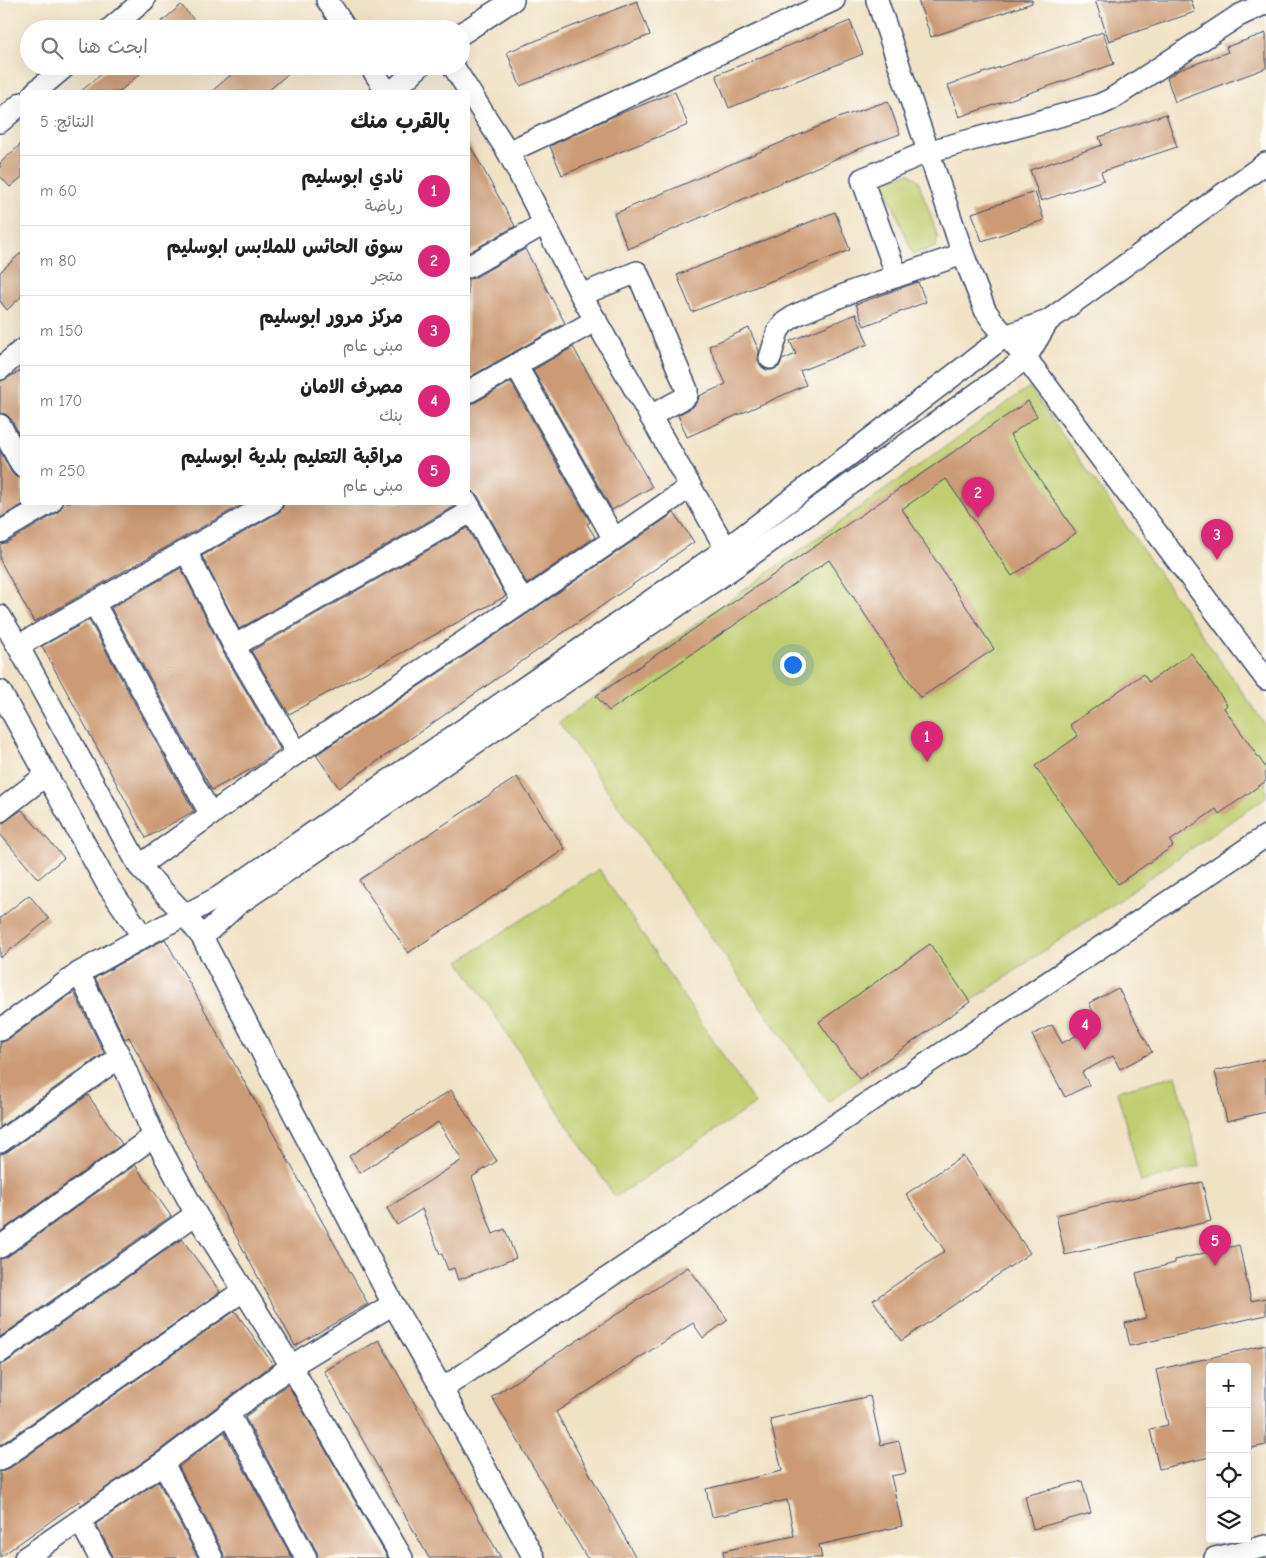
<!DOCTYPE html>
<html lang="ar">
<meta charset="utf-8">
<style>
:root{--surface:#fff;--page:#f2f2f2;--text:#222;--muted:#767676;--line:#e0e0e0;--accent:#db2777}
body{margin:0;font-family:"Comic Neue","Playpen Sans Arabic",sans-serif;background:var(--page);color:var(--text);direction:rtl}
.controls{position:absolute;right:15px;bottom:15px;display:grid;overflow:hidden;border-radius:5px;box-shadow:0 5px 20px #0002}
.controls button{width:45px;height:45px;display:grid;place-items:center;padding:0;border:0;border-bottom:1px solid var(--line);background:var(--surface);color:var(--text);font:25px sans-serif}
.you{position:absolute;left:792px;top:664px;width:18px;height:18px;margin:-12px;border:4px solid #fff;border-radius:50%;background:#1a73e8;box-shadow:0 0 0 8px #1a73e833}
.badge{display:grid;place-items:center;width:32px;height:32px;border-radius:50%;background:var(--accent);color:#fff;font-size:16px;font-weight:700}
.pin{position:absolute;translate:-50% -41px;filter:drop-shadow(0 1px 2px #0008)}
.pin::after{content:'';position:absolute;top:26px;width:18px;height:15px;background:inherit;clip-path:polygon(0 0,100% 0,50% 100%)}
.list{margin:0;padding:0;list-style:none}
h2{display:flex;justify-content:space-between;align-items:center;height:65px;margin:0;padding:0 20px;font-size:21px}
h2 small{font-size:16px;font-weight:400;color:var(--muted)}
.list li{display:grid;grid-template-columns:32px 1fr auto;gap:15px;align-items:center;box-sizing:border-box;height:70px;padding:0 20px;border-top:1px solid var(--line)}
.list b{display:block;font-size:19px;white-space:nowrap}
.list p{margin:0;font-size:16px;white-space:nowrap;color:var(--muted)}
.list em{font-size:16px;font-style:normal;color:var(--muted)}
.icon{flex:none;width:28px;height:28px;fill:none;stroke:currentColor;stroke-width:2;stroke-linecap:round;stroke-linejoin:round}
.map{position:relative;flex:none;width:1266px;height:1558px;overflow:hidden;direction:ltr}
.search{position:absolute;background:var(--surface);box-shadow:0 5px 20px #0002;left:20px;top:20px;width:450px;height:55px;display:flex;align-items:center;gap:12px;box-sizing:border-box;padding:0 18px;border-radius:28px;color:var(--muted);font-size:19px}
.panel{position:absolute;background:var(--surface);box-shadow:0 5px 20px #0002;left:20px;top:90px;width:450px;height:415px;border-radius:5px;direction:rtl}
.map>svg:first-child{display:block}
.green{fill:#c0cd6f;stroke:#6e7e66}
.building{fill:#cc9b76}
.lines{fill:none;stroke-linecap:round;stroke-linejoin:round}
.street-casing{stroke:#3b4a6d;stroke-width:24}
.street{stroke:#fff;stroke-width:21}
</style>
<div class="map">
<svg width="1266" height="1558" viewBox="0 0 1266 1558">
<rect width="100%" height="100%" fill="#fdfcf7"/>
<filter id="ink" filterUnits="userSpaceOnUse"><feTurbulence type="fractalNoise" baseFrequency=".02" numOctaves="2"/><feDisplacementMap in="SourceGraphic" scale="10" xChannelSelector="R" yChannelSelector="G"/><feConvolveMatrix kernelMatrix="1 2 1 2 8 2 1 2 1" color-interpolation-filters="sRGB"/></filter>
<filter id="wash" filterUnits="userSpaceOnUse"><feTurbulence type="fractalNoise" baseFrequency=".0096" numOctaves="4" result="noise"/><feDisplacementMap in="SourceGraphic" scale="20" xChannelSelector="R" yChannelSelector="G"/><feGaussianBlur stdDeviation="1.12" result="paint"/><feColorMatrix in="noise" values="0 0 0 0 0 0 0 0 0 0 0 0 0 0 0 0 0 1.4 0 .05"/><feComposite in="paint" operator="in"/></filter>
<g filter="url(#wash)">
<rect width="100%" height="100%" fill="#f0e2c5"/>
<g class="green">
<polygon points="909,173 918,180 938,237 936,247 913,254 883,181"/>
<polygon points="1029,387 1266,726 1266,797 970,1002 828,1102 559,722"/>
<polygon points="599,869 755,1104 615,1197 459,961"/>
<polygon points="1176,1075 1200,1166 1141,1182 1117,1091"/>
</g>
<g id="blocks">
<g class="building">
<polygon points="918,0 1032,0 1032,3 931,37"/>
<polygon points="1095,0 1191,0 1195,12 1109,41"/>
<polygon points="637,1 650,35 520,86 507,52"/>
<polygon points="181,5 202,29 153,29"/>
<polygon points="850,21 863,54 729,108 716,75"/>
<polygon points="1103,32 1114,64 959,117 948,85"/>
<polygon points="1266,33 1266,68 1175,102 1167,78 1179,70 1228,52 1226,47"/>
<polygon points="111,66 149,66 119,92 80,92"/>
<polygon points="241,66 297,66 267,92 211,92"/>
<polygon points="675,92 688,125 562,175 550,146 614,116"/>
<polygon points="888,101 900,134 856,150 628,249 614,214 841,117"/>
<polygon points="1166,114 1177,147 1101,172 1104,180 1041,201 1030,170 1102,145 1099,137"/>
<polygon points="468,142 515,226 468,253"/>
<polygon points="22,143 22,177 10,187 0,176 0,163"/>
<polygon points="1035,192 1044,220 982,241 972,213"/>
<polygon points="835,212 850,250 692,312 677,275"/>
<polygon points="525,249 565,323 468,378 468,279 474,278"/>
<polygon points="22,252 22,296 7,310 0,301 0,272"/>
<polygon points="918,282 926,302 864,326 856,304"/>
<polygon points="856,314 868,344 800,371 806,385 687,437 678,415 693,407 698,400 699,396 726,384 709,346 749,328 759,351 758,360 761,366 766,370 772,370 779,367 782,360 796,354 790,341"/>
<polygon points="573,347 652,487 612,510 533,370"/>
<polygon points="22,370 22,440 11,419 6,414 0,413 0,382"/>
<polygon points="511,382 590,522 587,524 595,537 527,584 478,496 474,492 468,490 468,404 474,403"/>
<polygon points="1028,401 1037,416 1010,435 1076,533 1012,576 946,479 902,509 994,649 920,698 829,560 609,711 596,696"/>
<polygon points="0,451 11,472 16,477 22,478 22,502 26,502 0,518"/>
<polygon points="67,502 246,502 34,622 0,560 0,544 6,543 57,513 63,505"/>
<polygon points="284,502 455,502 455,506 239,629 202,556 278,513 282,509"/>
<polygon points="674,513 694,542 339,788 316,755 530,612"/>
<polygon points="467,528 506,596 289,714 251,651"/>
<polygon points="181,568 223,652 280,749 255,767 212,790 111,608"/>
<polygon points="89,620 194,811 146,838 42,646"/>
<polygon points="1191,653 1227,705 1224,708 1266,768 1266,781 1219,814 1216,809 1170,841 1173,846 1118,884 1035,766 1078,736 1070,725 1143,674 1149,682"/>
<polygon points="517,777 565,849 408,953 359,880"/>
<polygon points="22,810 64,858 38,879 0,834 0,825"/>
<polygon points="29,895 49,919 0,958 0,918"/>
<polygon points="165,939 368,1304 295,1346 129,1037 125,1039 95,978"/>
<polygon points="930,944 970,1002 859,1079 819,1022"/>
<polygon points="1118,988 1152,1052 1120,1069 1113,1056 1082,1072 1089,1085 1065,1097 1032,1035 1052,1025 1062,1043 1099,1024 1089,1003"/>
<polygon points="74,992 104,1053 0,1127 0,1043 7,1040"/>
<polygon points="1266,1059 1266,1112 1227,1121 1215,1071"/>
<polygon points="451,1090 497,1161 472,1177 493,1234 505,1229 516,1258 458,1280 454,1268 448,1270 442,1254 440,1254 422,1209 397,1225 387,1208 462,1160 438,1122 360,1173 349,1156"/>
<polygon points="88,1095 122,1144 0,1232 0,1154 7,1152"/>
<polygon points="963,1156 1030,1253 901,1341 873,1300 945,1251 906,1194"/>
<polygon points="135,1165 171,1216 0,1337 0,1259 7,1257"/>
<polygon points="1202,1182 1211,1221 1065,1255 1056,1215"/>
<polygon points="182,1239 220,1292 0,1445 0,1364 7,1362"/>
<polygon points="1239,1245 1251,1301 1266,1298 1266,1315 1130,1346 1125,1323 1146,1318 1136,1273 1175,1263 1175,1260"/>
<polygon points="688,1267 728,1320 703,1338 693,1323 556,1412 636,1558 587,1558 492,1397"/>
<polygon points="235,1311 273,1364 156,1453 81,1505 79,1501 0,1557 0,1472 7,1470"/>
<polygon points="379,1340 501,1558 429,1558 324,1371"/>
<polygon points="1266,1345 1266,1445 1247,1449 1247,1367 1210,1367 1210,1457 1159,1469 1150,1429 1168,1425 1156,1370"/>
<polygon points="287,1385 288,1385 388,1558 318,1558 317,1552 245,1417"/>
<polygon points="870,1396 881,1445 899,1441 906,1473 891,1476 902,1526 819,1545 822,1558 724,1558 723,1551 794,1536 787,1500 712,1517 706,1489 782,1471 770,1419"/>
<polygon points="224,1432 292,1558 224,1558 223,1552 179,1467"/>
<polygon points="158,1481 198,1558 112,1558 111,1552 96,1524"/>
<polygon points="1082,1481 1091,1513 1033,1529 1025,1496"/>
</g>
</g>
</g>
<g filter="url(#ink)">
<use href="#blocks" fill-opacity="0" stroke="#3b4a6d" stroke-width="1"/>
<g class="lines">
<g class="street-casing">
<g id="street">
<polyline points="327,0 346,29"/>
<polyline points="877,0 963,254 985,310 994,323 1026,358 1266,679"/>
<polyline points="110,29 144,0"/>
<polyline points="461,34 513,0"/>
<polyline points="370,66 387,92"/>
<polyline points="453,66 508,152 581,295 733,561"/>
<polyline points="35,92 66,66"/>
<polyline points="392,92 420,66"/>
<polyline points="0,122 22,103"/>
<polyline points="508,152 834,0"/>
<polyline points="468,267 544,224"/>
<polyline points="897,276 862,179 927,152 1099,105 1110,100 1238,16 1266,3"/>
<polyline points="581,295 637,272 687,390 687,395 684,398 650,416"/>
<polyline points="770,358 778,331 784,323 796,315 856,290 963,254"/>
<polyline points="516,365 614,539"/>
<polyline points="0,369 22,350"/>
<polyline points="468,392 596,320"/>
<polyline points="0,425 22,466"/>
<polyline points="467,502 523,602"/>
<polyline points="0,532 51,502"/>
<polyline points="186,551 234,646 297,753"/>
<polyline points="94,603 211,815"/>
<polyline points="0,616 18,646 139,866 185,915 202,937 393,1304 442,1389 534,1558"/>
<polyline points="18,646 272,502"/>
<polyline points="234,646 472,511"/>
<polyline points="0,691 107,884 143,937"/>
<polyline points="0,811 46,775"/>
<polyline points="139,866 297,753 523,602 690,487"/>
<polyline points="202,937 238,904 736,566 1010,370 1026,358 1048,321"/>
<polyline points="79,973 120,1057 154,1136 196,1214 291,1366 402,1558"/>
<polyline points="0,1030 79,973 143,937 219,897 234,887 726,549 1005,336 1048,321 1266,163"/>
<polyline points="0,1142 120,1057"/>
<polyline points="0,1247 154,1136"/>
<polyline points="0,1352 196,1214"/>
<polyline points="442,1389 1266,836"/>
<polyline points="229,1414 306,1558"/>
<polyline points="0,1460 244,1290"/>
<polyline points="163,1463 212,1558"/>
<polyline points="80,1521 100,1558"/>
<polyline points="25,1558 163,1463 291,1366 393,1304"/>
<polyline points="1215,1558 1266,1546"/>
</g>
</g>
<use href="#street" class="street"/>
</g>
</g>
</svg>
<div class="controls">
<button>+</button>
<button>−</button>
<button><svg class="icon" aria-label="locate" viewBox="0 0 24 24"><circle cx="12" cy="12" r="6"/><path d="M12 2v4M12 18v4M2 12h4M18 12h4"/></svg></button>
<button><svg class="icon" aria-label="layers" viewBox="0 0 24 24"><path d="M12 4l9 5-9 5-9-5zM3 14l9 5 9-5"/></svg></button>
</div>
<div class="you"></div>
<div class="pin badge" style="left:927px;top:762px">1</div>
<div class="pin badge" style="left:978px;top:518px">2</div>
<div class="pin badge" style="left:1217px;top:560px">3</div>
<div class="pin badge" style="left:1085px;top:1050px">4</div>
<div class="pin badge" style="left:1215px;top:1266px">5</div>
<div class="search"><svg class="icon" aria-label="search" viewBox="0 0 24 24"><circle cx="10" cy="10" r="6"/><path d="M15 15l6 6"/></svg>ابحث هنا</div>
<section class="panel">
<h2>بالقرب منك<small>النتائج: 5</small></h2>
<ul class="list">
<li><span class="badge">1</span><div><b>نادي ابوسليم</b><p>رياضة</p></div><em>60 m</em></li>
<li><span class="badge">2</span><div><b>سوق الحائس للملابس ابوسليم</b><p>متجر</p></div><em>80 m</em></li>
<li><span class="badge">3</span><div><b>مركز مرور ابوسليم</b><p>مبنى عام</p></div><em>150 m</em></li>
<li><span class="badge">4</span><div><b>مصرف الامان</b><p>بنك</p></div><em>170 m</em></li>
<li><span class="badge">5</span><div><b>مراقبة التعليم بلدية ابوسليم</b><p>مبنى عام</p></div><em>250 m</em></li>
</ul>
</section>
</div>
